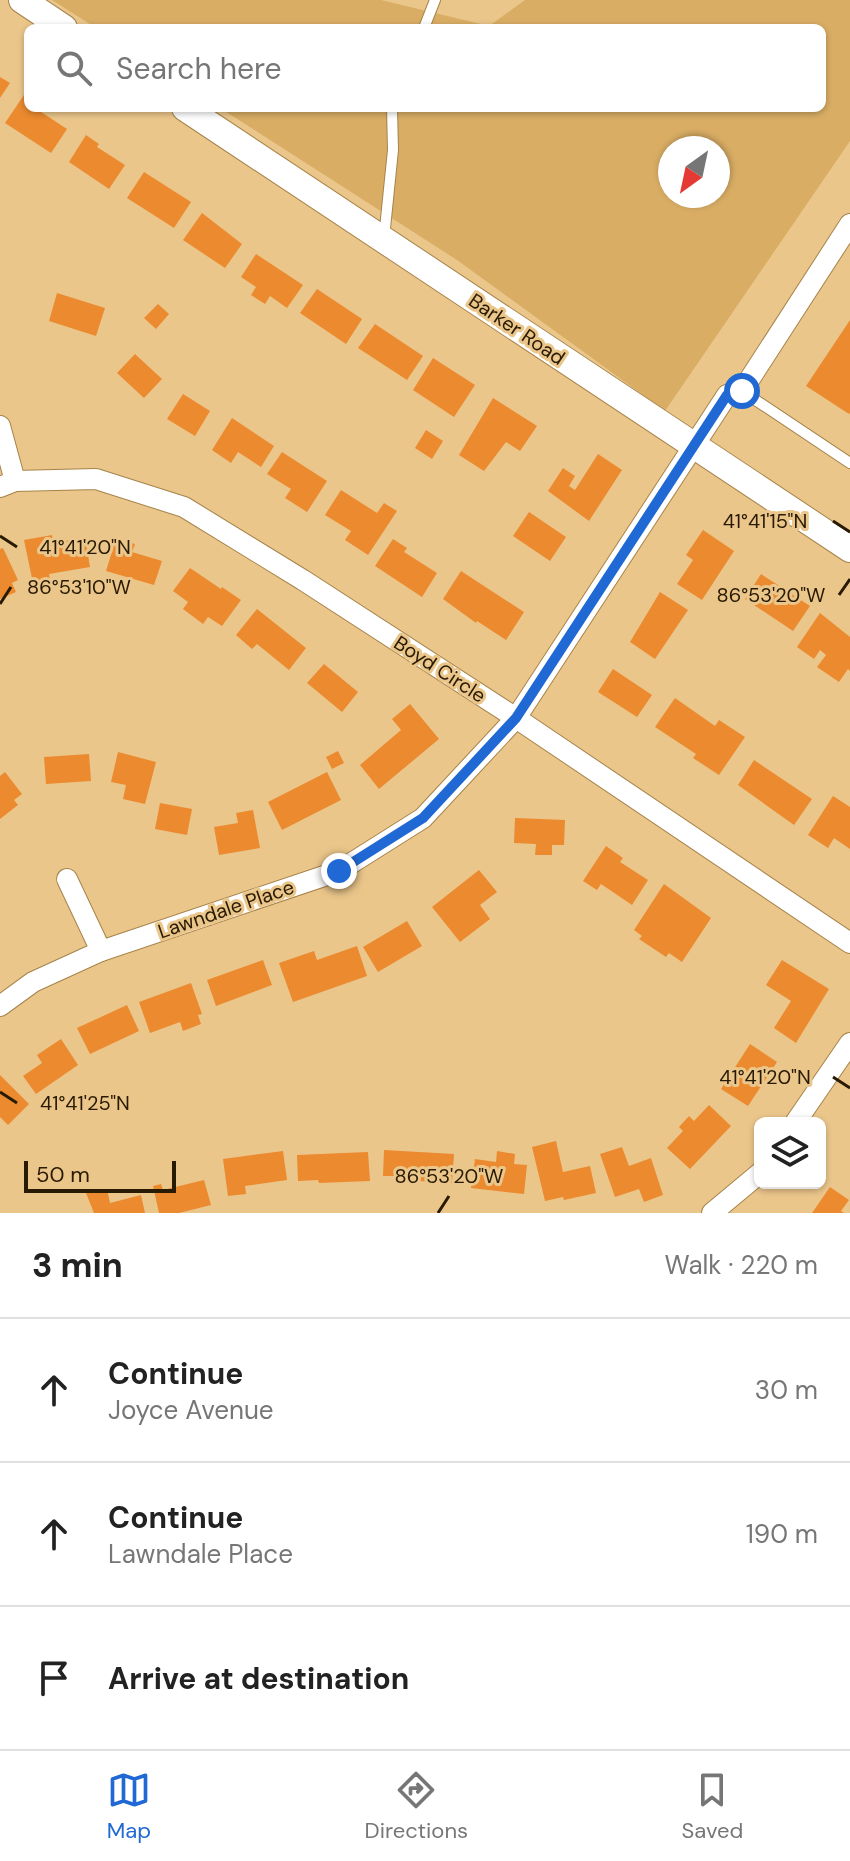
<!DOCTYPE html>
<meta charset="utf-8">
<style>
:root{--surface:#fff;--page:#f2f2f2;--text:#222;--muted:#767676;--line:#e0e0e0;--accent:#2069d4}
body{margin:0;font-family:"DM Sans",sans-serif;background:var(--page);color:var(--text)}
.controls{position:absolute;right:24px;bottom:24px;display:grid;overflow:hidden;border-radius:12px;box-shadow:0 2px 6px #0004}
.controls button{width:72px;height:72px;display:grid;place-items:center;padding:0;border:0;border-bottom:2px solid var(--line);background:var(--surface);color:var(--text);font:40px sans-serif}
.compass{position:absolute;left:658px;top:136px;width:72px;height:72px;border-radius:50%;background:var(--surface);box-shadow:0 2px 6px #0004;rotate:213deg}
.scale{position:absolute;left:24px;bottom:20px;width:152px;box-sizing:border-box;padding-left:8px;border:4px solid #281a03;border-top:0;font-size:22px;line-height:28px;white-space:nowrap;color:#281a03;-webkit-text-stroke:6px #ebc68b;paint-order:stroke}
.stop{position:absolute;width:24px;height:24px;margin:-18px;border:6px solid #2069d4;border-radius:50%;background:#fff}
.stop.end{background:#2069d4;border-color:#fff;box-shadow:0 2px 8px #0008}
.list{margin:0;padding:0;list-style:none}
h2{display:flex;justify-content:space-between;align-items:center;height:104px;margin:0;padding:0 32px;font-size:34px}
h2 small{font-size:26px;font-weight:400;color:var(--muted)}
.list li{display:grid;grid-template-columns:52px 1fr auto;gap:24px;align-items:center;box-sizing:border-box;height:144px;padding:0 32px;border-top:2px solid var(--line)}
.list b{display:block;font-size:30px;white-space:nowrap}
.list p{margin:0;font-size:26px;white-space:nowrap;color:var(--muted)}
.list em{font-size:26px;font-style:normal;color:var(--muted)}
.icon{flex:none;width:44px;height:44px;fill:none;stroke:currentColor;stroke-width:2;stroke-linecap:round;stroke-linejoin:round}
.map{position:relative;flex:none;width:850px;height:1213px;overflow:hidden}
.search{position:absolute;background:var(--surface);box-shadow:0 2px 6px #0004;left:24px;right:24px;top:24px;height:88px;display:flex;align-items:center;gap:20px;box-sizing:border-box;padding:0 28px;border-radius:12px;color:var(--muted);font-size:30px}
.sheet{height:536px;background:var(--surface)}
nav{display:flex;justify-content:space-around;align-items:center;box-sizing:border-box;height:112px;border-top:2px solid var(--line);background:var(--surface);font-size:22px;color:var(--muted)}
nav a{display:grid;justify-items:center;gap:4px}
nav .on{color:var(--accent)}
.map>svg:first-child{display:block}
.green{fill:#d9ad64;fill-rule:evenodd}
.building{fill:#eb8a2f}
.lines{fill:none;stroke-linecap:round;stroke-linejoin:round}
.service-casing{stroke:#a6834a;stroke-width:12}
.minor-casing{stroke:#a6834a;stroke-width:22}
.tertiary-casing{stroke:#a6834a;stroke-width:28}
.service{stroke:#fff;stroke-width:10}
.minor{stroke:#fff;stroke-width:20}
.tertiary{stroke:#fff;stroke-width:26}
.route{stroke:#2069d4;stroke-width:10}
.ticks{fill:none;stroke:#281a03;stroke-width:3}
.labels{text-anchor:middle;stroke-width:6;stroke-linejoin:round;paint-order:stroke}
.street-label{font-size:20px;fill:#281a03;stroke:#ebc68b}
.ticks-label{font-size:20px;text-anchor:middle;fill:#281a03;stroke:#ebc68b;stroke-width:6;stroke-linejoin:round;paint-order:stroke}
</style>
<div class="map">
<svg width="850" height="1213" viewBox="0 0 850 1213">
<rect width="100%" height="100%" fill="#ebc68b"/>
<path class="green" d="M52 0H381L489 26 525 0H850V141L665 411 457 260 220 108H822V28H96ZM670 148H718V196H670Z"/>
<g class="building">
<polygon points="0,77 10,83 0,98"/>
<polygon points="24,95 28,97 28,108 35,108 67,129 51,153 5,123"/>
<polygon points="86,135 99,144 97,147 125,165 109,189 69,162"/>
<polygon points="144,172 191,202 174,228 127,198"/>
<polygon points="202,213 242,244 225,268 183,240"/>
<polygon points="256,254 303,285 287,308 270,296 265,304 251,295 256,287 241,277"/>
<polygon points="317,289 362,319 346,344 300,313"/>
<polygon points="57,293 105,308 96,336 49,321"/>
<polygon points="158,304 169,314 156,329 144,318"/>
<polygon points="850,320 850,413 849,414 806,386"/>
<polygon points="375,324 423,356 407,380 358,348"/>
<polygon points="135,354 162,379 144,398 117,373"/>
<polygon points="433,358 475,385 454,417 413,390"/>
<polygon points="183,394 210,411 195,436 167,419"/>
<polygon points="493,398 537,426 520,451 506,442 484,471 459,455"/>
<polygon points="232,418 274,446 261,467 238,452 231,463 212,450"/>
<polygon points="426,430 443,441 432,459 415,448"/>
<polygon points="282,452 327,481 307,512 285,498 291,489 267,474"/>
<polygon points="598,454 622,470 589,521 548,491 563,468 575,476 569,486 575,490"/>
<polygon points="341,490 377,513 384,503 397,511 368,555 345,540 351,531 325,515"/>
<polygon points="529,512 566,537 550,561 513,536"/>
<polygon points="703,530 734,551 702,600 677,584 693,560 686,555"/>
<polygon points="52,535 53,543 85,537 90,567 49,574 51,584 34,588 24,540"/>
<polygon points="116,539 135,544 132,552 162,561 154,585 106,571"/>
<polygon points="393,539 407,548 404,552 437,573 422,597 375,566"/>
<polygon points="3,548 18,580 12,583 16,592 0,599 0,549"/>
<polygon points="190,568 221,589 222,587 241,600 222,626 208,617 203,624 183,609 188,602 173,591"/>
<polygon points="461,571 524,612 506,640 477,621 476,623 443,599"/>
<polygon points="761,574 810,606 793,631 745,599"/>
<polygon points="660,592 688,610 655,659 630,642"/>
<polygon points="257,609 306,648 289,670 257,644 252,649 236,635"/>
<polygon points="820,613 850,637 850,671 848,669 839,682 817,667 826,655 820,650 814,659 797,647"/>
<polygon points="324,664 358,692 342,712 307,683"/>
<polygon points="613,669 652,695 637,717 598,692"/>
<polygon points="675,698 715,726 719,720 745,737 719,775 693,758 696,754 655,727"/>
<polygon points="410,704 439,739 379,789 360,765 401,730 392,719"/>
<polygon points="338,751 344,763 332,769 326,757"/>
<polygon points="118,752 156,762 145,804 123,799 126,785 111,782"/>
<polygon points="89,754 91,781 46,784 44,757"/>
<polygon points="754,760 812,799 794,825 738,785"/>
<polygon points="5,772 22,794 14,800 18,805 0,819 0,776"/>
<polygon points="327,772 341,800 282,830 268,802"/>
<polygon points="833,796 850,807 850,849 834,838 828,848 808,835"/>
<polygon points="160,803 192,809 187,835 155,829"/>
<polygon points="253,810 260,848 219,855 214,827 238,823 236,813"/>
<polygon points="515,818 565,820 564,845 552,845 552,855 535,855 536,844 514,843"/>
<polygon points="606,846 623,858 620,862 648,880 632,905 601,884 597,890 583,881"/>
<polygon points="479,870 497,892 480,905 490,919 460,942 432,907"/>
<polygon points="664,884 711,918 682,962 669,953 666,957 639,939 642,936 634,930"/>
<polygon points="407,921 422,946 378,972 363,947"/>
<polygon points="357,946 367,976 293,1002 279,963 314,951 317,960"/>
<polygon points="263,960 272,985 216,1006 207,980"/>
<polygon points="782,960 829,989 796,1043 774,1028 791,1001 766,985"/>
<polygon points="191,983 202,1014 198,1015 201,1024 183,1031 180,1022 150,1033 139,1002"/>
<polygon points="127,1005 139,1031 90,1054 77,1028"/>
<polygon points="61,1039 78,1065 36,1094 23,1076 42,1063 37,1055"/>
<polygon points="750,1044 777,1062 748,1106 721,1089"/>
<polygon points="0,1075 29,1104 8,1125 0,1117"/>
<polygon points="709,1105 731,1126 690,1169 667,1148 683,1131 679,1127 689,1116 694,1121"/>
<polygon points="556,1141 563,1172 590,1166 596,1193 564,1200 563,1197 545,1201 532,1147"/>
<polygon points="622,1147 629,1166 651,1158 663,1195 644,1202 639,1189 615,1197 600,1154"/>
<polygon points="384,1150 454,1154 452,1183 401,1180 401,1176 383,1176"/>
<polygon points="283,1151 287,1180 245,1186 246,1194 228,1196 223,1159"/>
<polygon points="497,1151 515,1154 514,1164 527,1165 524,1194 471,1188 475,1159 496,1162"/>
<polygon points="368,1152 370,1181 319,1183 318,1180 298,1181 297,1155"/>
<polygon points="204,1180 211,1205 179,1213 159,1213 153,1186 161,1184 163,1190"/>
<polygon points="830,1187 849,1200 841,1211 844,1213 812,1213"/>
<polygon points="107,1189 110,1203 141,1195 145,1213 94,1213 86,1193"/>
</g>
<g class="lines">
<g class="service-casing">
<g id="service">
<polyline points="424,28 435,0"/>
<polyline points="384,238 393,150 392,108"/>
<polyline points="742,391 850,463"/>
</g>
</g>
<g class="minor-casing">
<g id="minor">
<polyline points="0,426 15,481"/>
<polyline points="0,487 15,481 96,479 184,507 303,580 516,718 850,943"/>
<polyline points="67,879 101,951"/>
<polyline points="0,1006 33,982 101,951 339,871 423,818 516,718 727,395 742,391 850,224"/>
<polyline points="795,1123 850,1043"/>
<polyline points="712,1213 760,1173"/>
</g>
</g>
<g class="tertiary-casing">
<g id="tertiary">
<polyline points="22,0 64,28"/>
<polyline points="185,108 850,549"/>
</g>
</g>
<use href="#service" class="service"/>
<use href="#minor" class="minor"/>
<use href="#tertiary" class="tertiary"/>
</g>
<g class="lines">
<polyline class="route" points="339,871 423,818 516,718 727,395 742,391"/>
</g>
<path class="ticks" d="M833 521 850 532M0 536 17 547M839 595 850 579M0 604 11 587M833 1077 850 1088M0 1092 17 1103M438 1213 449 1196"/>
<g class="labels">
<g class="street-label">
<text transform="translate(517 329) rotate(34)" y="7">Barker Road</text>
<text transform="translate(440 669) rotate(33)" y="7">Boyd Circle</text>
<text transform="translate(226 909) rotate(-19)" y="7">Lawndale Place</text>
</g>
</g>
<g class="ticks-label">
<text x="765" y="528">41°41'15"N</text>
<text x="85" y="554">41°41'20"N</text>
<text x="79" y="594">86°53'10"W</text>
<text x="771" y="602">86°53'20"W</text>
<text x="765" y="1084">41°41'20"N</text>
<text x="85" y="1110">41°41'25"N</text>
<text x="449" y="1183">86°53'20"W</text>
</g>
</svg>
<div class="controls">
<button><svg class="icon" aria-label="layers" viewBox="0 0 24 24"><path d="M12 4l9 5-9 5-9-5zM3 14l9 5 9-5"/></svg></button>
</div>
<svg class="compass" viewBox="-18 -18 36 36"><path d="M0-13l5 13h-10z" fill="#e53935"/><path d="M0 13l5-13h-10z" fill="#767676"/></svg>
<div class="scale">50 m</div>
<div class="stop" style="left:742px;top:391px"></div>
<div class="stop end" style="left:339px;top:871px"></div>
<div class="search"><svg class="icon" aria-label="search" viewBox="0 0 24 24"><circle cx="10" cy="10" r="6"/><path d="M15 15l6 6"/></svg>Search here</div>
</div>
<section class="sheet">
<h2>3 min<small>Walk · 220 m</small></h2>
<ul class="list">
<li><svg class="icon" aria-label="ahead" viewBox="0 0 24 24"><path d="M12 20V5M6 11l6-6 6 6"/></svg><div><b>Continue</b><p>Joyce Avenue</p></div><em>30 m</em></li>
<li><svg class="icon" aria-label="ahead" viewBox="0 0 24 24"><path d="M12 20V5M6 11l6-6 6 6"/></svg><div><b>Continue</b><p>Lawndale Place</p></div><em>190 m</em></li>
<li><svg class="icon" aria-label="arrive" viewBox="0 0 24 24"><path d="M6 21V4h12l-3 4 3 4H6"/></svg><div><b>Arrive at destination</b></div></li>
</ul>
</section>
<nav>
<a class="on"><svg class="icon" aria-label="map" viewBox="0 0 24 24"><path d="M3 6l6-2 6 2 6-2v14l-6 2-6-2-6 2zM9 4v14M15 6v14"/></svg>Map</a>
<a><svg class="icon" aria-label="directions" viewBox="0 0 24 24"><path d="M12 3l9 9-9 9-9-9zM9 14v-3h6M13 9l2 2-2 2"/></svg>Directions</a>
<a><svg class="icon" aria-label="saved" viewBox="0 0 24 24"><path d="M7 4h10v16l-5-4-5 4z"/></svg>Saved</a>
</nav>
